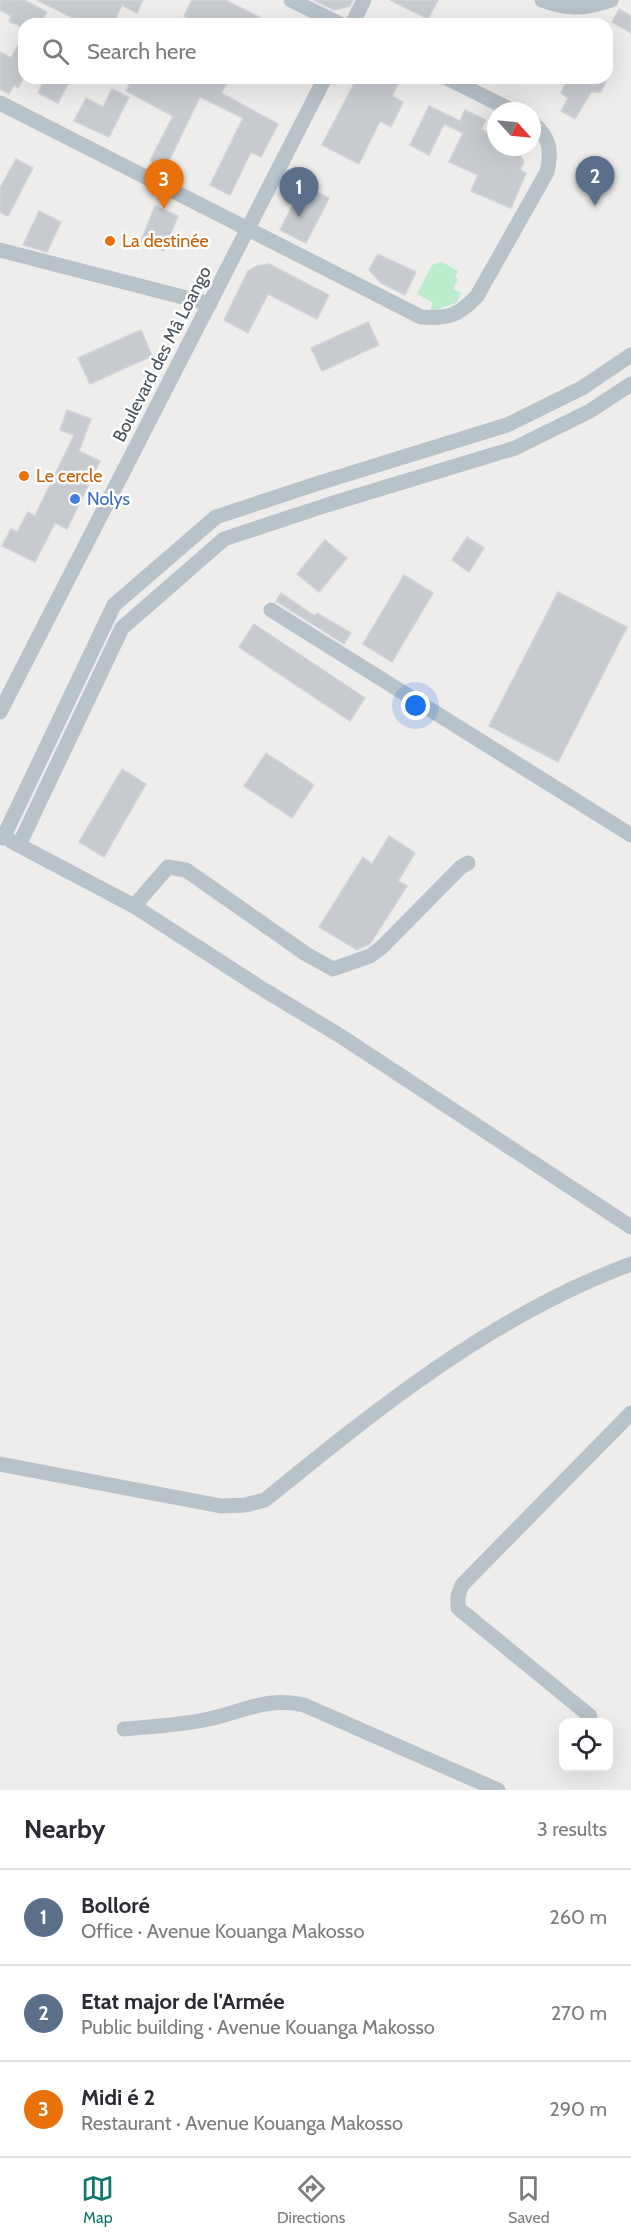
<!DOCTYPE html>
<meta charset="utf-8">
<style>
:root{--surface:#fff;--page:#f2f2f3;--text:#2b2b33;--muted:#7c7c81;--line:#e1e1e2;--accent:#0f766e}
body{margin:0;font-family:Cabin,sans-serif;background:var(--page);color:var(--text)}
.controls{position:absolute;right:18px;bottom:18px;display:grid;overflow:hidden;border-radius:12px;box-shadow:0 6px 24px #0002}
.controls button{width:54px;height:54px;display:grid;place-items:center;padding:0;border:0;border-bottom:2px solid var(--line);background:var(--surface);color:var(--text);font:30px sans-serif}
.compass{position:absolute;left:487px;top:102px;width:54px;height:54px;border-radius:50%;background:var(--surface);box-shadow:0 6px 24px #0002;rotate:117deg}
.you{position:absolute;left:416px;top:706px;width:21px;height:21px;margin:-15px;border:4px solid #fff;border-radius:50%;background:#1a73e8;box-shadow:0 0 0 9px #1a73e833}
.badge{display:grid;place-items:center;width:39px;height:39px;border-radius:50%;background:var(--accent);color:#fff;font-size:20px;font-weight:700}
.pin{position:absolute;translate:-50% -50px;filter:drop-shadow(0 2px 3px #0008)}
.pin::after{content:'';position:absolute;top:32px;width:21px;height:18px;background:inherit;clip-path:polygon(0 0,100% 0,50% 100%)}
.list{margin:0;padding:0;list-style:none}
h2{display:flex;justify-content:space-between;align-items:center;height:78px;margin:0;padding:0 24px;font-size:26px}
h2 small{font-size:20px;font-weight:400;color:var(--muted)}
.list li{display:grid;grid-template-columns:39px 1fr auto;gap:18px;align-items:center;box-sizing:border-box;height:96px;padding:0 24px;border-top:2px solid var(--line)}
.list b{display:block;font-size:22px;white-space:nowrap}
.list p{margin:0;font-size:20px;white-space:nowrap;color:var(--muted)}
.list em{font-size:20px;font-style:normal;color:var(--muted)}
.icon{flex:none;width:33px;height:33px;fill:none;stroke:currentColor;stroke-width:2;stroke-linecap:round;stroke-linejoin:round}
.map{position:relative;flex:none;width:631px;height:1790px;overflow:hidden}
.search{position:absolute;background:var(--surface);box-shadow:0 6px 24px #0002;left:18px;right:18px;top:18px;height:66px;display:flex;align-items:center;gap:15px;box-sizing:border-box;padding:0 21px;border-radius:18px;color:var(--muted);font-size:22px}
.sheet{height:366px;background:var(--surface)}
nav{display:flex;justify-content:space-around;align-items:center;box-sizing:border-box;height:84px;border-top:2px solid var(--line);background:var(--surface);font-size:16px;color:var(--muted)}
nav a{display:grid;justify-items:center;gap:3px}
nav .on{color:var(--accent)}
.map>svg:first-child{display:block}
.green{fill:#bbeccb}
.building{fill:#c7cacf;stroke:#d0d3d8;stroke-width:1.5}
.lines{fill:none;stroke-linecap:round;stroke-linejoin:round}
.minor{stroke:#b8c2c9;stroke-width:15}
.food-dot{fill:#e8710a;stroke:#fff;stroke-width:2}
.shop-dot{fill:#3f7fe0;stroke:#fff;stroke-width:2}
.labels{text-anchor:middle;stroke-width:5;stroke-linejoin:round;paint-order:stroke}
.food-label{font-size:18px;fill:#c56008;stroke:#fff;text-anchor:start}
.street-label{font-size:18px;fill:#465159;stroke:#fff}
.shop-label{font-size:18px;fill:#366cbe;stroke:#fff;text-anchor:start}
</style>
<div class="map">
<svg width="631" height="1790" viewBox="0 0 631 1790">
<rect width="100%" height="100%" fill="#efecec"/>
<polygon class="green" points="442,262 458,271 455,277 458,279 453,289 461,293 456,303 432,311 430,310 433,303 417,294 432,265"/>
<g class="building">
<polygon points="0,0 24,0 47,12 40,24 24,24 24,28 9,21 11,16 0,10"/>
<polygon points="37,0 143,0 137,13 122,5 113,24 85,24"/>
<polygon points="192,0 225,0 273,24 199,24 184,16"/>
<polygon points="313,0 353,0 350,6 334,10"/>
<polygon points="390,0 438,0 428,19"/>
<polygon points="619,9 631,16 631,33 612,22"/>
<polygon points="24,34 24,77 18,88 14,85 9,94 0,89 0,52 11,58"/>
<polygon points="45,78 61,78 69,82 58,103 38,93"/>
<polygon points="133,78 149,78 156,82 158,78 230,78 221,93 278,124 261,157 251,152 230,195 210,185 243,118 200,97 165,169 150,161 173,116 126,91"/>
<polygon points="357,78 401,78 392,96 403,102 391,127 380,121 359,164 322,145"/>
<polygon points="568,78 607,78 601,92 591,92 575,119 561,111 568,98 561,93"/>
<polygon points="112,89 129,97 109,137 74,121 86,98 103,107"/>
<polygon points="429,106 460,121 465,110 486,120 481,129 496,137 496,147 516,147 514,151 520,154 524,162 520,170 526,173 511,208 471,191 478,175 449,162 463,133 444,124 429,155 410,145"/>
<polygon points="16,159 33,168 8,216 0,212 0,188"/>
<polygon points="303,185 329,198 306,243 280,230"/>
<polygon points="155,206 178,216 164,251 141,241"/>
<polygon points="39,211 61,222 47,252 23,245"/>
<polygon points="378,254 416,272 405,295 381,283 369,270"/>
<polygon points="269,264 329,295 317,319 268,294 248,333 224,320 248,271 257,266"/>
<polygon points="368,322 379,345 322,371 311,348"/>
<polygon points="141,330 152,356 90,384 78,358"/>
<polygon points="67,410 91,419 79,451 100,461 67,529 55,523 35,562 2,546 11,529 17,532 28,512 35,516 74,435 60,430"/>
<polygon points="467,537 484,548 469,572 452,560"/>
<polygon points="325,540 347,558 319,592 297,574"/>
<polygon points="404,575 433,593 392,662 363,644"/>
<polygon points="558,592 627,627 558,762 489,726"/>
<polygon points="281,593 315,616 317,613 351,633 344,644 276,601"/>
<polygon points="254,624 365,698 350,721 239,647"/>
<polygon points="266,753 314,785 292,818 244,786"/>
<polygon points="122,769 146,784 104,857 79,842"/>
<polygon points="389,836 415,853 398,881 407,886 370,944 357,950 319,927 363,857 372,864"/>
</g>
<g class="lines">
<g class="minor">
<polyline points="291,0 340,24"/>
<path d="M542 0C569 10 583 9 611 0"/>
<polyline points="352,24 364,0"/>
<polyline points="447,78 513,111"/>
<path d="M0 103 421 317C448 319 458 316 477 296L547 172C552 149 550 138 532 122"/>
<polyline points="0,250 210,304"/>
<polyline points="271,610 631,835"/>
<polyline points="0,712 325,78"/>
<polyline points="3,838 114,605 216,517 319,483 507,425 582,388 631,355"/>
<polyline points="11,841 134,906 261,988 339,1035 631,1227"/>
<polyline points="19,845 122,628 224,539 327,505 515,448 590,411 631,384"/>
<polyline points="134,906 168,867 186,870 306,954 333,969 370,956 381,948 461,867 468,863"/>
<path d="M0 1464 221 1506 245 1505 265 1500C378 1408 493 1315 631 1264"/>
<polyline points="590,1716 458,1608 458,1596 462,1585 631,1413"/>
<path d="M124 1729C151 1727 178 1725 204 1720 240 1713 267 1696 304 1705L498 1790"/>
</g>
</g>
<g class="food-dot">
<circle cx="110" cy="241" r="6"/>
<circle cx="24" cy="476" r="6"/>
</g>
<circle class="shop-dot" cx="75" cy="499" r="6"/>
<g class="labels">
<g class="food-label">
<text x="122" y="247">La destinée</text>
<text x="36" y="482">Le cercle</text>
</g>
<g class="street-label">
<text transform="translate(162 354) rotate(-63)" y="6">Boulevard des Mâ Loango</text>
</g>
<g class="shop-label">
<text x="87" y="505">Nolys</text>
</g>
</g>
</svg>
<div class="controls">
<button><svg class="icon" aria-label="locate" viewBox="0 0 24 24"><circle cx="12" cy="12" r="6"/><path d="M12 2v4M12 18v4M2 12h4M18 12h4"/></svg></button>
</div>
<svg class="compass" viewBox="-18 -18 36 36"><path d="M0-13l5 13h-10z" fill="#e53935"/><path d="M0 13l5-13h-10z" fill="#7c7c81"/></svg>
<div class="you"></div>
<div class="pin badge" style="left:299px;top:217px;background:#5c6f8a">1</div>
<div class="pin badge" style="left:595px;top:206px;background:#5c6f8a">2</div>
<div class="pin badge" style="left:164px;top:209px;background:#e8710a">3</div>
<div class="search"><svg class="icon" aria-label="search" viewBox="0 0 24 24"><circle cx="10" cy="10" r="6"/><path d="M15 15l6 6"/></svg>Search here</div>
</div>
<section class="sheet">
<h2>Nearby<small>3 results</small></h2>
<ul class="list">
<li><span class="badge" style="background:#5c6f8a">1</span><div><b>Bolloré</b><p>Office · Avenue Kouanga Makosso</p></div><em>260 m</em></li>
<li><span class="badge" style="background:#5c6f8a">2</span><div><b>Etat major de l'Armée</b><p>Public building · Avenue Kouanga Makosso</p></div><em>270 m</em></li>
<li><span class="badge" style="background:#e8710a">3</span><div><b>Midi é 2</b><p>Restaurant · Avenue Kouanga Makosso</p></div><em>290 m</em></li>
</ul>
</section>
<nav>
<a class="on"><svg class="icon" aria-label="map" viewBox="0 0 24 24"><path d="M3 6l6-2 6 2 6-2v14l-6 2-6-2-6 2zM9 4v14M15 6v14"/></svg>Map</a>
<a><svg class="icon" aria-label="directions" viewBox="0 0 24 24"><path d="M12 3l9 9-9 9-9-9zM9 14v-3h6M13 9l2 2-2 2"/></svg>Directions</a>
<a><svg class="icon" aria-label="saved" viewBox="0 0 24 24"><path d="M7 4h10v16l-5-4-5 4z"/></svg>Saved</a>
</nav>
